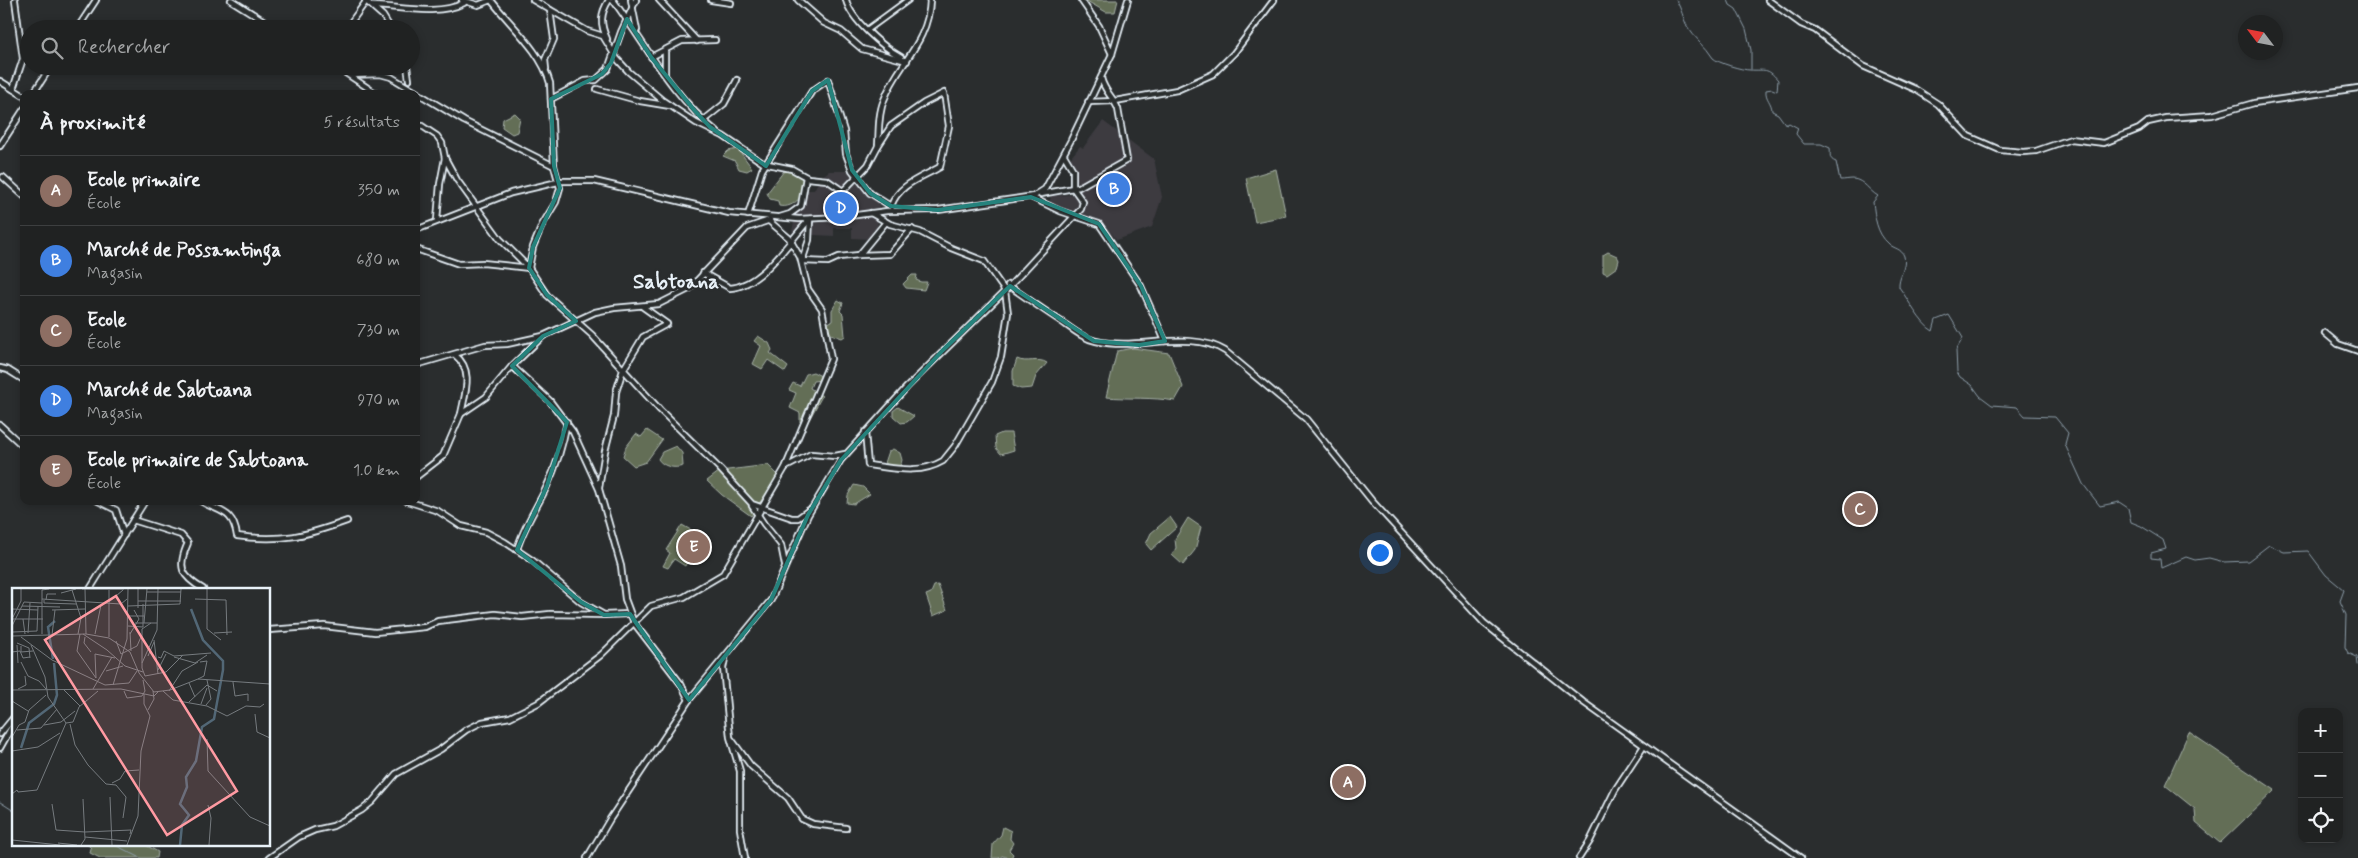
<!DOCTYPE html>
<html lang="fr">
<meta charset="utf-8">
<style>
:root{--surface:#202222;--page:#282a2a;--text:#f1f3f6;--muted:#a2a4a5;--line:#3d3f40;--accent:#ff9aa2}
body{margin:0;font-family:Mynerve,sans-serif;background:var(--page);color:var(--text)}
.controls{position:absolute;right:15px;bottom:15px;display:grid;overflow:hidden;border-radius:10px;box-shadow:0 2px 8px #0003}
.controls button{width:45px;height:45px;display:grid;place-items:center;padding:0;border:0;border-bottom:1px solid var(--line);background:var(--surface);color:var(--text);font:25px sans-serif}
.compass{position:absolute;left:2238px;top:15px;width:45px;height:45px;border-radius:50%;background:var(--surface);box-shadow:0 2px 8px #0003;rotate:302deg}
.you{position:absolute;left:1379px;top:552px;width:18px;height:18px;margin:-12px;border:4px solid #fff;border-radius:50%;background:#1a73e8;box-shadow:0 0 0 8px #1a73e833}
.badge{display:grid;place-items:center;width:32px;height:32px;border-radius:50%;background:var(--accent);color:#fff;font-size:16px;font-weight:700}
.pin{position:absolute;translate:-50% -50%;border:2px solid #fff;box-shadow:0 1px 5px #0006}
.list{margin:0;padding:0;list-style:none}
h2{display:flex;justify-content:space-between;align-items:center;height:65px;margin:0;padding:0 20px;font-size:21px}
h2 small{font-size:16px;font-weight:400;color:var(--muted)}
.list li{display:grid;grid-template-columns:32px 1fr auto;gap:15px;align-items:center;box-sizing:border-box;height:70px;padding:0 20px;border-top:1px solid var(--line)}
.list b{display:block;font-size:19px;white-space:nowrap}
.list p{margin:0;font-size:16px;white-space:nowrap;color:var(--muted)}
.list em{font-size:16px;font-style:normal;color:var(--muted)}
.icon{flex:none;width:28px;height:28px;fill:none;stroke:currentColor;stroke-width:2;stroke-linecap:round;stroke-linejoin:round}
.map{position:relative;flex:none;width:2358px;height:858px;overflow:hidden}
.search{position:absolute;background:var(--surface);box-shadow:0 2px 8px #0003;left:20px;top:20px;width:400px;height:55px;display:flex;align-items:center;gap:12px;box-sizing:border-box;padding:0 18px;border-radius:28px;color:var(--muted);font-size:19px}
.panel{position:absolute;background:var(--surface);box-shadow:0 2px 8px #0003;left:20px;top:90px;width:400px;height:415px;border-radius:10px}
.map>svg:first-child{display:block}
.built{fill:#3c3b40}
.green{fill:#636e56;stroke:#a6b0a7}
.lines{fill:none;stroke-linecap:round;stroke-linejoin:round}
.stream{stroke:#8e9eaa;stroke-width:1}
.minor-casing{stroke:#e8f1f8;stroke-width:8}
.minor{stroke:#2a2d2e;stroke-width:4.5}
.marked{fill:none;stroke:#25827c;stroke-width:4;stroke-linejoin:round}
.labels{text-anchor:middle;stroke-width:5;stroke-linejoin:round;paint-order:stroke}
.quarter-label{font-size:21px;font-weight:bold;fill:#e8f1f8;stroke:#2a2d2e}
.inset-river{fill:none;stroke:#526776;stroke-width:2.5}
.inset-road{fill:none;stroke:#767b7f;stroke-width:1}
.view{fill:#ff9aa2;fill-opacity:0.15;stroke:#ff9aa2;stroke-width:2.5}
.inset-edge{fill:none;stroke:#e8f1f8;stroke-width:2.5}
</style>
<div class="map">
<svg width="2358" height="858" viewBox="0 0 2358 858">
<rect width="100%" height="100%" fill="#2a2d2e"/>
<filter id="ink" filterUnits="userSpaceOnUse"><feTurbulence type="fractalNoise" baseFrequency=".02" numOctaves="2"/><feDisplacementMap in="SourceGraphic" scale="10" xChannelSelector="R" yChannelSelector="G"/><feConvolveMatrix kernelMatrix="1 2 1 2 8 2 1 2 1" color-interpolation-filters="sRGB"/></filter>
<g filter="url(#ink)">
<g class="built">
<polygon points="1103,121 1154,159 1162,197 1152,227 1117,240 1102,223 1049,204 1051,196 1080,194 1076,174 1068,161 1080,146 1083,148"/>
<polygon points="829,171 853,171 872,194 880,199 877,229 873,230 872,239 852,238 852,228 834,228 834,236 796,234 792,231 797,209 804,206 806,190 814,190 820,178"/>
</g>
<g class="green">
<polygon points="1085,0 1118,0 1115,12 1106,12"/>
<polygon points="515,113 520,118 517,132 512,134 502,127 503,119"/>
<polygon points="738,149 752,168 747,171 739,169 735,161 723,156 728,151"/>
<polygon points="1276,169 1286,216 1255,222 1246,178"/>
<path d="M784 171C818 171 803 211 779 206L778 201 770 199 767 193Z"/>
<polygon points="1608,252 1617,256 1619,260 1617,267 1607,274 1603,272 1603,255"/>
<polygon points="912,275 917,275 916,280 921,282 927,282 924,290 906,288 903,284"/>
<polygon points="838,300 843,303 840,311 843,314 845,336 842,338 831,334 826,324 832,321 832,310"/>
<polygon points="758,336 769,343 772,350 770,353 788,367 785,372 768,360 762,369 753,364 761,346 754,341"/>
<path d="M1133 348 1169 353 1183 387 1175 401C1152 397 1129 399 1106 397L1117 351Z"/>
<path d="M1017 359C1027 364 1038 357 1047 363L1036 376 1032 388 1021 389 1013 386V371Z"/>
<polygon points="813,372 823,377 822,380 813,381 810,388 822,396 809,420 800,422 800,413 790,408 796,393 789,390 793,383 800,386 806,374"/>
<polygon points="898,407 914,416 907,422 901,423 893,416 893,411"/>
<polygon points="647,430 662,440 646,462 634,466 623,456 626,447 636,434 641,437"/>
<polygon points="1002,433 1011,433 1014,450 1001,454 996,448 995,436"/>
<path d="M676 446 682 453 683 466C675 469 663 467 658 459L662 452Z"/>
<polygon points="893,449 900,453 902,460 900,467 892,467 885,463 889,451"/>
<polygon points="768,465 778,475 751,516 722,495 707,481 720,471"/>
<polygon points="854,485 863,487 870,494 854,504 847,503 848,495"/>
<polygon points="1170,517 1177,527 1151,550 1146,544 1151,533"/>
<polygon points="1188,518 1201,527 1195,550 1183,565 1172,555 1176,548 1175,539"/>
<polygon points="682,525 698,534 685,558 688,561 685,566 674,559 668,568 663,566 670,553 666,550"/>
<polygon points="938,585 947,610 933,616 926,595 931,593 934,586"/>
<polygon points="2189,732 2275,790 2220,843 2196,823 2195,809 2165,785"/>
<polygon points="1003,827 1011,831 1010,839 1013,843 1009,850 1013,854 1011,858 1002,856 999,858 992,858 993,844 1001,835"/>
<polygon points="87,844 144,844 158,852 157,858 100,858 90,853 91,848"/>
</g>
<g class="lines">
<g class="stream">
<path d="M1676 0C1682 10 1683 18 1687 26 1694 38 1706 46 1713 58 1718 63 1742 70 1750 70 1765 71 1767 67 1778 80L1777 91 1772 89 1766 90C1765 99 1772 102 1772 111L1778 114 1786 125 1789 123 1798 128 1796 134 1804 144H1821L1830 148C1831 155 1828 159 1836 162L1840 180C1845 180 1849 179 1853 179 1864 180 1869 191 1878 196L1873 202C1875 217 1876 233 1889 244 1894 249 1901 248 1904 256 1907 268 1898 276 1899 287 1908 299 1920 324 1933 331L1936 320 1949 315 1963 338 1956 350 1957 372 1960 377 1972 385 1980 396 1992 405 2017 407 2025 416 2055 417 2068 433 2065 444 2067 449 2083 484 2100 506 2119 502 2128 508 2131 522 2141 526 2163 540 2166 549 2151 553V558L2160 559 2161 568 2186 557 2195 560 2209 558 2224 562 2248 561 2269 545 2284 552 2308 551 2326 575 2344 590 2340 601 2346 615 2345 647 2348 653 2357 657 2358 665"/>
<polyline points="1728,0 1730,5 1736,9 1746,29 1751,50 1751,69"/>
<polyline points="0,802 14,811"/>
<polyline points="113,844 141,858"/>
</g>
<g class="minor-casing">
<g id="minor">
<polyline points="231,0 277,29"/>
<polyline points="365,0 383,16 391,29"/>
<path d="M533 0 587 31 603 36 617 59 629 72 662 100 696 123 723 136 763 163 792 169 808 178 827 180 843 191 868 165 878 146 891 126 924 103 944 93 949 126 940 167C921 178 899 184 891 206"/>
<path d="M613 0C645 44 673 97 717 132"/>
<polyline points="631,0 637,30"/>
<polyline points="659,0 697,41"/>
<polyline points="711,0 731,3"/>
<polyline points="798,0 824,23 841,31 862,49 907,61"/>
<path d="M846 0C851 20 883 47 901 57"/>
<polyline points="1081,0 1099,26 1112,54"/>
<polyline points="1768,0 1801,24 1815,30 1863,66 1915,89 1938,104 1968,136 2000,150 2023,152 2036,151 2071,139 2104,143 2139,129 2148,122 2166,118 2212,115 2254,103 2358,88"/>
<path d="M373 6C401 7 438 16 464 3"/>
<polyline points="77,29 96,0"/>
<polyline points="346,29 367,0"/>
<polyline points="867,30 908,0"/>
<path d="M607 39C600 24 600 14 609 0"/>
<polyline points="651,57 682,41 715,40"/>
<polyline points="335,66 377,94"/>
<polyline points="407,66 409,80"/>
<polyline points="546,69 545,60 554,39 550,10"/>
<polyline points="665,73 665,51"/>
<polyline points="350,75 380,74 391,77 464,121 554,166"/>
<polyline points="0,81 24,96"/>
<polyline points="13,89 23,59 15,0"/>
<polyline points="597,89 640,101 670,106"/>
<polyline points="33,94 51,66"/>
<polyline points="551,99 585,81 596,80 608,69 621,32 636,0"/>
<polyline points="1088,102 1115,101 1177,90 1213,74 1234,53 1274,0"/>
<polyline points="704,120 724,104 737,80"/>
<polyline points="416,122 437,136 442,143 445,158 457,180 500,239 529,268 547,295 592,335 660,410 720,469 752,504 792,518 798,518 809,510"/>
<polyline points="0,146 24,109"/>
<path d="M878 146C879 131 878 114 884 100 897 64 929 43 930 0"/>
<polyline points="3,177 24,196"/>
<path d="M1041 194 1079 187 1127 160 1118 109C1113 96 1105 93 1101 78"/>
<polyline points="1031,197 1060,211 1099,224 1141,286 1165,341"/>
<polyline points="748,215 762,170 812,91 828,80 844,131 846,154 852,170 870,193 892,207"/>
<polyline points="780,217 790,214 801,206 806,177"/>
<polyline points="810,219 809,240 802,261 828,262 839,257 859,255 886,222"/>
<polyline points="437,220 440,184 445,158"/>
<polyline points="416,230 511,193 562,181 594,181 729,213 799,219 842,217 887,211 938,210 1034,196 1045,189 1071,140 1112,54 1128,0"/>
<path d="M416 249 459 264 483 263 529 268 533 247 542 225 556 202 560 188 554 166 550 83C541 51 511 26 491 0L478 5 462 0"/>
<polyline points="859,255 890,254 912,229"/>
<path d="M703 273 730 288C762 286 789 241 810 219"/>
<path d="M1008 285C1025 297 1042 309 1059 320 1071 328 1082 338 1096 341 1138 351 1189 329 1225 351L1306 419 1372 501 1484 623 1583 702 1801 858"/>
<polyline points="2325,333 2338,344 2358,351"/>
<path d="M455 355C474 370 465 393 461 414"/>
<polyline points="416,365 485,345 507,344 543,336 595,312 614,308 659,304 689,289 747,228 770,220"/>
<polyline points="512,366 550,401 573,432 599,489 621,566 625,599 634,623 681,684 689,700"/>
<polyline points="0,368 8,370 24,380"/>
<polyline points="0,425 24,447"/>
<path d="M865 432 868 465C894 468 919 475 943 461L955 446 992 382 1001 357 1008 313 1005 291 984 261 951 248 920 232 890 224 871 213"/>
<polyline points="786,467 811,454 835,456 845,454"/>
<polyline points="416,477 443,456 461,414 486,397 512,366 542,337"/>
<polyline points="599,488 605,451 614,416 616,392 623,370 643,337 667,324 643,307"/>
<polyline points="98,501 116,510 124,535"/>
<path d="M201 501C220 513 233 509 237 536 282 542 305 536 347 521"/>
<polyline points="407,501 438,511 461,526 486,532 505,542 532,560 581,602 604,615 630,614"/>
<polyline points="752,506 764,524 781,545 785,565"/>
<path d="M133 520 181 535 188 543C177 567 181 576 203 589"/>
<path d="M517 550C523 527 537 508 547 486 557 465 563 444 567 422"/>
<polyline points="90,589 145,501"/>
<polyline points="269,630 324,626 375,632 425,627 438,621 495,614 522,617 550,614 604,615"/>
<polyline points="725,659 723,668 730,737 740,771 740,829 745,858"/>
<polyline points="0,734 14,717"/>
<polyline points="732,740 751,766 788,798 802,819 813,824 846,828"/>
<polyline points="0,748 14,723"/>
<polyline points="269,858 299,837 315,830 333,826 362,810 372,802 396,774 441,749 466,730 482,722 510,717 538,703 601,655 651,606 684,597 723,574 785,468 831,359 822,309 808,289 800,257 789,238 769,221"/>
<polyline points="587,858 610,819 689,700 771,600 808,515 841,460 907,387 1005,291 1081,209 1083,202 1073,188 1073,170 1064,155"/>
<polyline points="1579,858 1590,841 1615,790 1644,746"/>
</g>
</g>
<use href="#minor" class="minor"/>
</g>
</g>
<path class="marked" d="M627 19 651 57 695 111 710 127 766 166 812 91 828 80 852 170 870 193 891 206 938 210 1031 197 1099 224 1141 286 1165 341 1139 345 1094 341 1010 286 943 350 841 460 808 515 771 600 689 700 630 614 604 615 581 602 517 550 547 486 567 422 512 366 543 336 576 321 547 295 529 268 533 247 560 188 554 166 551 99 602 74 611 63Z"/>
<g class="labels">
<g class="quarter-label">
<text x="676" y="288">Sabtoana</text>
</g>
</g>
<g transform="translate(12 588)">
<rect width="258" height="258" fill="#2a2d2e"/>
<path class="inset-river" d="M41 71 36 39 43 33M9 160 17 135 42 116 45 107 42 75M168 257 170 237 177 227 168 216 175 199 174 189 184 173 190 139 202 131 211 82V73L191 52 179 21"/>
<path class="inset-road" d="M70 1H112M73 1 74 46M195 1V41L209 52M60 2 69 30 66 46M135 4H169M49 5 64 1M30 11 109 16 115 11M183 11 214 12 215 47M32 12V15L64 16M34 12 35 6H44M126 13H169M12 14 30 15M97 14 111 2M10 18 48 19M116 18 168 16 169 1M126 20V1M0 21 26 22M40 22 73 21M116 28H132M0 31 9 13V1M0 31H31M11 31 13 46M123 35H145M132 35 135 1M0 38 12 14M116 38 131 39V16M1 44 25 43 26 18M118 44 119 63M16 45 18 15M202 45 220 44M30 46V2L37 1M68 46 65 63 84 90M71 46 95 62 113 78 131 84M83 46 89 17M118 46 127 31 122 22M40 47 43 22M0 48 74 46 97 50 118 64 127 85 142 104 158 102 186 91 258 96M9 49 40 72 93 97 117 95 125 83M73 49 72 55 79 64M97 49V2M142 52 146 86M104 53 109 66 125 58 129 49M5 55 17 60 18 70M5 57 6 75M19 57 33 89 36 109 54 135 61 134 67 119 86 103M9 58V64L21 63M0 64 8 63 11 70 18 69M136 68 142 54M146 69 149 70 152 63 162 68 199 65M162 69 183 75 195 67M9 74 16 88 27 93 34 101M130 75 145 42 146 1M146 82 154 66M94 83 111 78M133 88 130 80V41L139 35M133 88 154 84 171 67M84 90 83 66 103 70M186 91 192 88 195 73 188 74M221 94 223 108 236 106V113M177 95 183 109M101 97 115 51 116 1M6 101 14 97 13 88M81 101 100 69M0 102 109 101 142 108 146 104M52 102 68 118M112 103 115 110 130 108 133 103 131 92M151 103 161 112 195 118 215 128 234 118 248 119 252 116M157 103 170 83 186 74M0 113 16 123M177 114 195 97 205 103M189 116 195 100M194 117 199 111 195 92M136 122 142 111 141 103M243 126 245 144 258 150M58 136 63 157 76 177 94 196 104 197 114 209 111 230M32 137 49 134 63 123M5 142 29 140 45 121M0 149 7 137 13 134 17 122 34 107M195 151 196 183 238 229 258 238M0 163 26 159 48 145M100 195 108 191 113 183 127 182M0 206 5 202 6 204 25 202 54 135M98 209 100 257M40 216 44 242 73 244 119 242 118 246M196 217 199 230 197 257M73 249 115 253M0 252 48 257M46 255 65 257M69 257 73 251 71 211M115 257 126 228 129 163 138 128 132 116V106"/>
<path class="view" d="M104 8 225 203 155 247 33 52Z"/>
<rect width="258" height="258" class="inset-edge"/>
</g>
</svg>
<div class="controls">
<button>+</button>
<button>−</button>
<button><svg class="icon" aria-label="locate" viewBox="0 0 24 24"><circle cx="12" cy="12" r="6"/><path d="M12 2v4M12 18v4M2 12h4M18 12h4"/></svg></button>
</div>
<svg class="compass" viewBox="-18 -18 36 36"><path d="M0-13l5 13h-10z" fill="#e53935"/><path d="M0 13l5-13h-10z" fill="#a2a4a5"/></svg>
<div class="you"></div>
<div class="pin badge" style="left:1348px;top:782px;background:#8d6e63">A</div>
<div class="pin badge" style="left:1114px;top:189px;background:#3f7fe0">B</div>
<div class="pin badge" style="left:1860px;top:509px;background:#8d6e63">C</div>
<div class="pin badge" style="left:841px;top:208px;background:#3f7fe0">D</div>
<div class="pin badge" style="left:694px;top:547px;background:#8d6e63">E</div>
<div class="search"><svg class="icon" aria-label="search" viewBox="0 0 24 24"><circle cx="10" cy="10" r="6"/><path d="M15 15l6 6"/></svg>Rechercher</div>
<section class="panel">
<h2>À proximité<small>5 résultats</small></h2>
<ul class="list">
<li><span class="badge" style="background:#8d6e63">A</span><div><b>Ecole primaire</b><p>École</p></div><em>350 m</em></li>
<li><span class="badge" style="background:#3f7fe0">B</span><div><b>Marché de Possamtinga</b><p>Magasin</p></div><em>680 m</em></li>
<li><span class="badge" style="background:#8d6e63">C</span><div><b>Ecole</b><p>École</p></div><em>730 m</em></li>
<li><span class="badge" style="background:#3f7fe0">D</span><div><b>Marché de Sabtoana</b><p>Magasin</p></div><em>970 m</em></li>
<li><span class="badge" style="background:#8d6e63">E</span><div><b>Ecole primaire de Sabtoana</b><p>École</p></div><em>1.0 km</em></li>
</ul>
</section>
</div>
